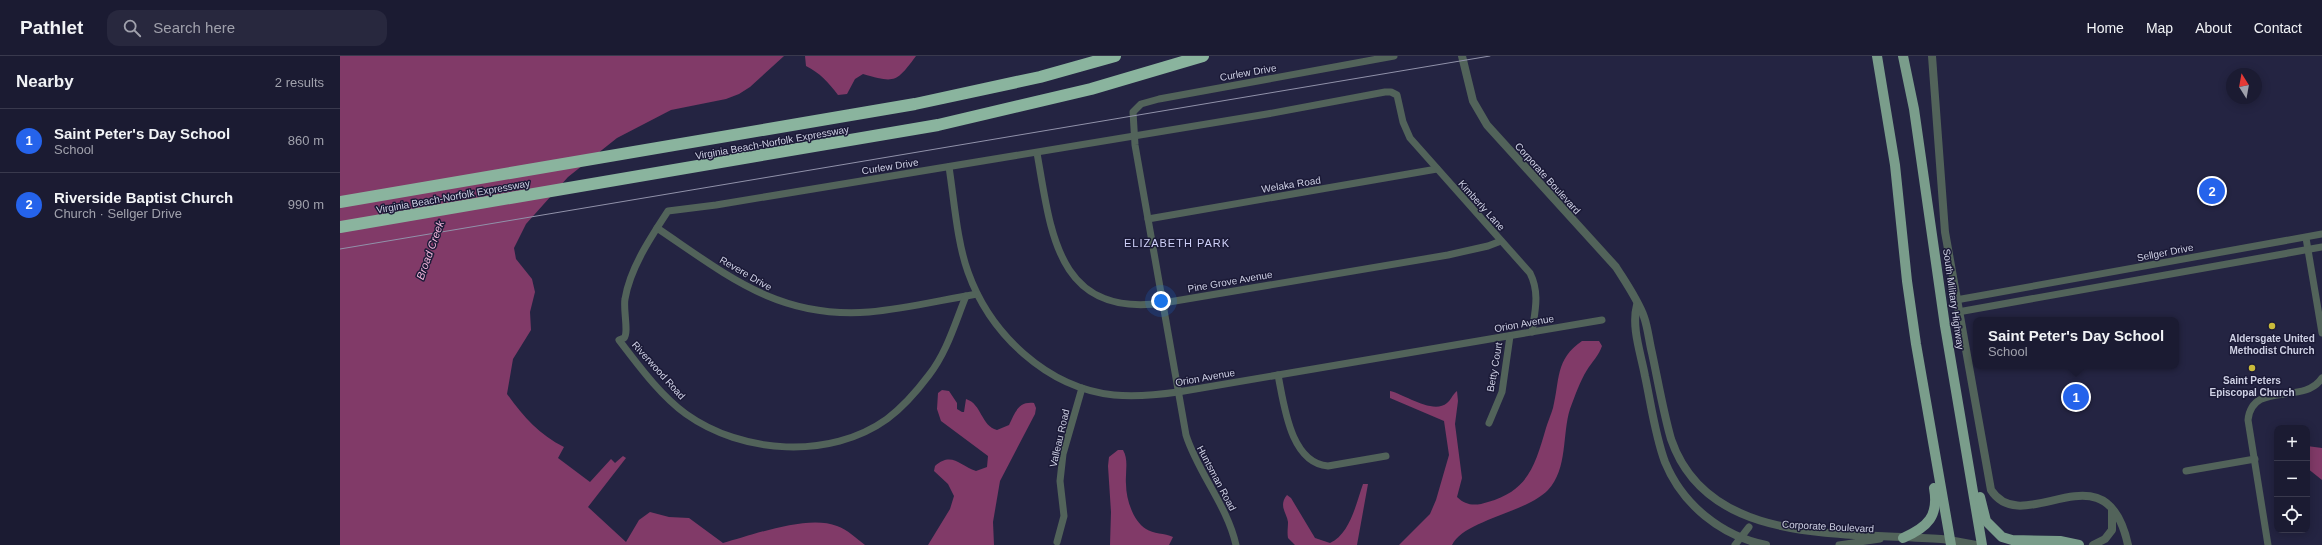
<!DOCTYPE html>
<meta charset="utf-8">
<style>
:root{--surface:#1b1b32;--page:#28283e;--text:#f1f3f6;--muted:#a0a1ac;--line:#39394d;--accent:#2563eb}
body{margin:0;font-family:Helvetica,sans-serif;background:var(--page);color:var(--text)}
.controls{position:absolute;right:12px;bottom:12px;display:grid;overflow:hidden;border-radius:8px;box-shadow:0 2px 10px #0003}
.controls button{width:36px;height:36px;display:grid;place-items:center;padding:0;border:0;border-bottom:1px solid var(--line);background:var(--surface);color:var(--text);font:20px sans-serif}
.compass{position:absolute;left:1886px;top:12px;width:36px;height:36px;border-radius:50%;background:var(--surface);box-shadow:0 2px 10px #0003;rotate:349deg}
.you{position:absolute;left:821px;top:245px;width:14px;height:14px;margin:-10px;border:3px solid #fff;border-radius:50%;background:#1a73e8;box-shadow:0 0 0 6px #1a73e833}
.badge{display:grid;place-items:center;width:26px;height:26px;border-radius:50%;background:var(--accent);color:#fff;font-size:13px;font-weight:700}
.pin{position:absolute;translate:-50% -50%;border:2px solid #fff;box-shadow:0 1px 4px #0006}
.popup{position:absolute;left:1633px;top:261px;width:206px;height:52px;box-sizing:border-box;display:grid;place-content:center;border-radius:8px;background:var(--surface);filter:drop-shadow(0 1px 3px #0005);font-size:13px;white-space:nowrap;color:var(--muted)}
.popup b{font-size:15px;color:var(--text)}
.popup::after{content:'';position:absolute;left:50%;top:100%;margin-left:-8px;border:8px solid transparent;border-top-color:var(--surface)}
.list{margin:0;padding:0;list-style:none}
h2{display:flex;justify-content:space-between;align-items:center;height:52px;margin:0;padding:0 16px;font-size:17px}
h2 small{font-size:13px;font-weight:400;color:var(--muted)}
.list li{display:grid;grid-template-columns:26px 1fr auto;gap:12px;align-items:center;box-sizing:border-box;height:64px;padding:0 16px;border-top:1px solid var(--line)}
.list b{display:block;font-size:15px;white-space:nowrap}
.list p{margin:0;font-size:13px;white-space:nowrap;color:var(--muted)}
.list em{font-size:13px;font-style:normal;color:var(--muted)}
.icon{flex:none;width:22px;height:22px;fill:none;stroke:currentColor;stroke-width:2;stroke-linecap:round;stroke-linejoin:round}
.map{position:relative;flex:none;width:1982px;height:489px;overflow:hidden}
header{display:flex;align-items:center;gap:24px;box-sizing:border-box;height:56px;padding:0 20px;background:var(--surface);border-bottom:1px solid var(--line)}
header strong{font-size:19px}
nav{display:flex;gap:22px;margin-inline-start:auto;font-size:14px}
.search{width:280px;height:36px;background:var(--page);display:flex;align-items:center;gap:10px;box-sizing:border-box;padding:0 14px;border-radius:12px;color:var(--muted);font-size:15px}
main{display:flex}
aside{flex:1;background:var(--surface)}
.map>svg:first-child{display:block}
.water{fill:#813a68}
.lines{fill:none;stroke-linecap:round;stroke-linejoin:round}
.minor{stroke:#52635a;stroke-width:7}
.tertiary{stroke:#52635a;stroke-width:8}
.primary{stroke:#7a9d8b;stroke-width:10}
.motorway{stroke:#8ab49e;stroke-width:12}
.tram{stroke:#9192aa;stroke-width:1}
.poi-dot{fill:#c9ba3a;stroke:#1b1a37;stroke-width:1.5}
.labels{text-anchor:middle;stroke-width:3;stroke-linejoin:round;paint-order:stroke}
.street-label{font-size:10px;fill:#ced0e4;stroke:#1b1a37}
.poi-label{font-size:10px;font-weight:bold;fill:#ced0e4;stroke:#1b1a37}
.neighbourhood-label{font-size:11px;letter-spacing:1px;fill:#d0d2fa;stroke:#1b1a37}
.water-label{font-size:11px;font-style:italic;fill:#f5b6dc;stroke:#1b1a37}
</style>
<header>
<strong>Pathlet</strong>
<div class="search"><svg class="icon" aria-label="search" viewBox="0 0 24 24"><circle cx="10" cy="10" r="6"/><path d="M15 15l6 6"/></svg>Search here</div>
<nav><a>Home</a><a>Map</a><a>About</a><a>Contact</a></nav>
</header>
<main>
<aside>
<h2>Nearby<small>2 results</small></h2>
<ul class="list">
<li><span class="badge">1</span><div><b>Saint Peter's Day School</b><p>School</p></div><em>860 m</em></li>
<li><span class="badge">2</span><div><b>Riverside Baptist Church</b><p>Church · Sellger Drive</p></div><em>990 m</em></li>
</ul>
</aside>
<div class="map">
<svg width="1982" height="489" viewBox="0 0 1982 489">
<rect width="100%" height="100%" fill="#242442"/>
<g class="water">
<path d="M0 0H444L410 31 399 38 386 43 331 54 277 82 228 121 186 168 174 192 176 203 192 223 195 236 190 256 191 274 173 303 167 338C183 360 199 379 224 391L218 402 250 426 271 403 275 407 283 400 286 402 248 451 286 486 299 464 310 456 329 461 349 462 383 487C413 479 468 458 497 470 507 473 517 483 525 489H0Z"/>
<path d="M465 0H576C556 27 555 27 523 18L515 23 507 38 498 39C488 26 480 17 466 10Z"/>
<path d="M1242 285H1259L1262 290C1259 299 1252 306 1247 314 1240 325 1235 340 1230 353 1222 378 1228 413 1208 434 1186 457 1124 464 1112 489H1059L1090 458 1096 444 1109 399 1104 365 1050 342V335C1064 338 1093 359 1107 347 1111 344 1112 339 1117 335L1118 345 1115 368 1122 422 1117 441C1126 450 1136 450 1148 446 1189 434 1195 409 1206 372 1208 365 1211 359 1213 352 1220 324 1215 303 1242 285Z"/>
<path d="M602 334 609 335 617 347V353L622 356H624L626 343C642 348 641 370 657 374L669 369C675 357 678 345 694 347L696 352 695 358 660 425 653 466 654 489H588L610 453 614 440 608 428 594 415 595 410C612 395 620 410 636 415L647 411 648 400 601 365 597 353 598 337Z"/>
<polygon points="1967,390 1982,392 1982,424 1967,412"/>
<path d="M778 394H783C789 404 785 417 786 428 786 443 793 465 806 473 813 478 825 477 833 481L829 489H770L771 456 768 410 769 401Z"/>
<path d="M1023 428H1028L1017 489H955L948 482C947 476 948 472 948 466 947 457 938 450 947 439L951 442 975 482 990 487C1010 478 1016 448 1023 428Z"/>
</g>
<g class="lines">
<g class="minor">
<path d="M697 97C711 175 716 262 823 247L1108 199 1148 190 1161 185"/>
<path d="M609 111C614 143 617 186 628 216 650 278 707 332 774 339 796 341 817 339 838 336L1262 264"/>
<polyline points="808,163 1097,113"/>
<path d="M317 172C387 219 438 263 529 256 565 253 601 244 637 238"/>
<polyline points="1966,182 1982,277"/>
<path d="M626 240C615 267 607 296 589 319 577 335 563 351 547 363 490 404 402 398 346 358 320 339 299 310 279 284L284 282C289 277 283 253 285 243 290 212 311 181 328 155L376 149 927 58 1045 36H1051L1057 39 1063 66 1070 82 1190 217C1200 237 1195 255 1192 276"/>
<polyline points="1616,244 1982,178"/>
<polyline points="1618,256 1982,191"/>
<path d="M938 319C944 348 950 407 988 410L1046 400"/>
<polyline points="1149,367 1162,336 1170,280"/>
<polyline points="1846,415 1915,403"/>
<polyline points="717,486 724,460 720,425 723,398 742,332"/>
<path d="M896 489C887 449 858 417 846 379L795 89 793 56 801 48 819 43 1054 0"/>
<polyline points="1395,489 1409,471"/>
<polyline points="1499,489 1540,483"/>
<path d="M1928 489 1908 364C1912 324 1964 350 1982 322"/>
</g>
<g class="tertiary">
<path d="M1122 0 1133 45 1147 69 1276 211C1286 227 1298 244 1304 261 1308 272 1309 285 1312 297 1318 325 1323 355 1331 383 1367 489 1500 476 1601 483 1613 484 1625 487 1636 489"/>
<path d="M1592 0 1605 176 1651 434C1684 485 1766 386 1788 489"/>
<path d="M1297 249C1291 271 1301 298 1305 320 1311 348 1315 379 1325 406 1342 448 1381 480 1426 489"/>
<polyline points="1753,489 1765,483 1772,474 1772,454"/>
</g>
<g class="primary">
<polyline points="1537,0 1555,109 1567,225 1576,288 1611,489"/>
<polyline points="1563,0 1574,53 1605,270 1642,489"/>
<polyline points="1640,441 1646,465 1662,481 1672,484 1720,485 1739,489"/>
<path d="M1563 482C1588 471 1599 460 1594 432"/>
</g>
<g class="motorway">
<polyline points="0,146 575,48 700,21 775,0"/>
<polyline points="0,171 598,69 751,33 863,0"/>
</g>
<polyline class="tram" points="0,193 1150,0"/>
</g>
<g class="poi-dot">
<circle cx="1932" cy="270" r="4"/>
<circle cx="1912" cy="312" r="4"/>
</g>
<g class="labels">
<g class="street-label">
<text transform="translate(908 16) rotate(-10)" y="4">Curlew Drive</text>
<text transform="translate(432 86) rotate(-10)" y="4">Virginia Beach-Norfolk Expressway</text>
<text transform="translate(550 110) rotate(-9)" y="4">Curlew Drive</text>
<text transform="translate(1208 122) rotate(48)" y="4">Corporate Boulevard</text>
<text transform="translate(951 128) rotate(-9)" y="4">Welaka Road</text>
<text transform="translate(113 140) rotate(-10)" y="4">Virginia Beach-Norfolk Expressway</text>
<text transform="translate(1142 149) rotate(48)" y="4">Kimberly Lane</text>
<text transform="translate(1825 196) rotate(-11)" y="4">Sellger Drive</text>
<text transform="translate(406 217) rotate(30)" y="4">Revere Drive</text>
<text transform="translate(890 225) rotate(-10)" y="4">Pine Grove Avenue</text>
<text transform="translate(1614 243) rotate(82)" y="4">South Military Highway</text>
<text transform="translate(1184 267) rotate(-10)" y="4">Orion Avenue</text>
<text transform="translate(1154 311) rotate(-80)" y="4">Betty Court</text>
<text transform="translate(319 314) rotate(48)" y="4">Riverwood Road</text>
<text transform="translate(865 321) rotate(-10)" y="4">Orion Avenue</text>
<text transform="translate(719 382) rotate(-77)" y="4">Valleau Road</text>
<text transform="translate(877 422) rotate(62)" y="4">Huntsman Road</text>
<text transform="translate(1488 470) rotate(3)" y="4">Corporate Boulevard</text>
</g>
<g class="poi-label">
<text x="1932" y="286">Aldersgate United<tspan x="1932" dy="12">Methodist Church</tspan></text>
<text x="1912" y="328">Saint Peters<tspan x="1912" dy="12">Episcopal Church</tspan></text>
</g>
<g class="neighbourhood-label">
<text x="837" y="191">ELIZABETH PARK</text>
</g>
<g class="water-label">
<text transform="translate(90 194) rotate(-70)" y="4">Broad Creek</text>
</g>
</g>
</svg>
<div class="controls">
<button>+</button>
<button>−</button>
<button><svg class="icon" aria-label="locate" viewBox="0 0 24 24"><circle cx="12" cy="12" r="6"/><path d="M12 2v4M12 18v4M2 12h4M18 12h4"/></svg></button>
</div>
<svg class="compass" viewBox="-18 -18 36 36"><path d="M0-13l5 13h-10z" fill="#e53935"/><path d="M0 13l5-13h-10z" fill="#a0a1ac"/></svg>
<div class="you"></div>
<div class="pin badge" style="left:1736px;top:341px">1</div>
<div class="popup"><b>Saint Peter's Day School</b>School</div>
<div class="pin badge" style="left:1872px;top:135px">2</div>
</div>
</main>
